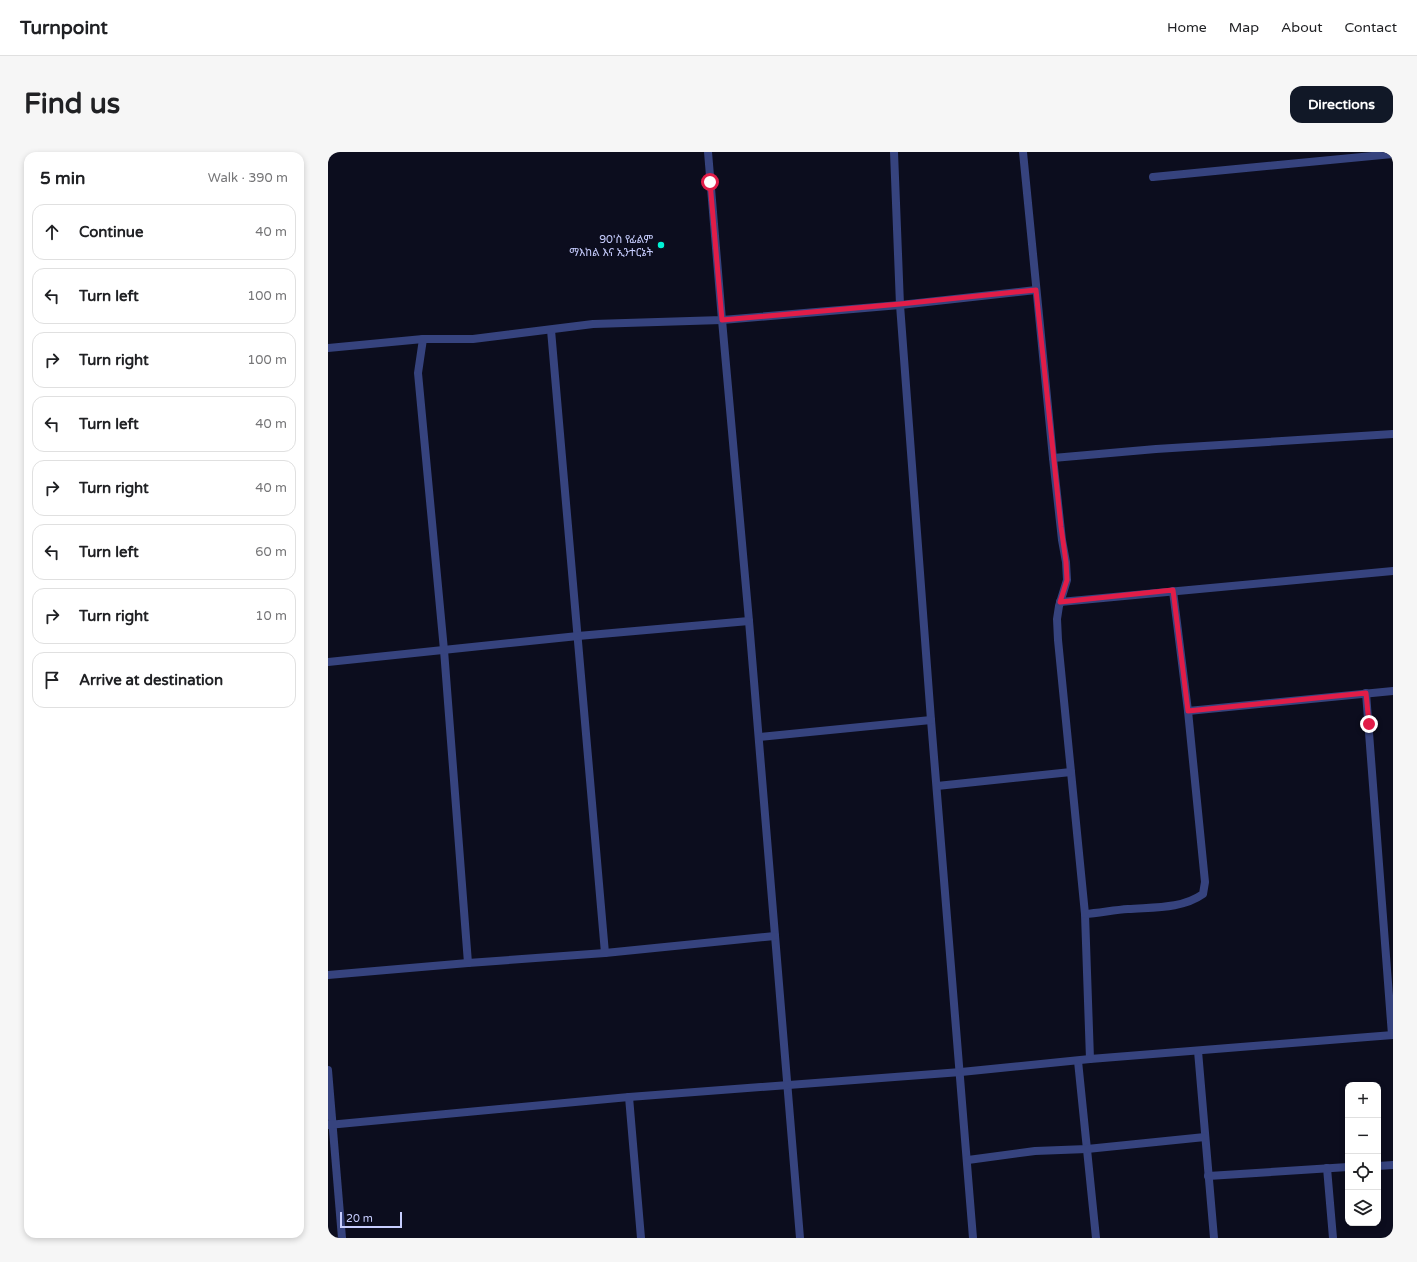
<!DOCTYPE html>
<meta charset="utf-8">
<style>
:root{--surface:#fff;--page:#f6f6f6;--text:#202124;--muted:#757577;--line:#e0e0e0;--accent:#111827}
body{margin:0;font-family:"Varela Round","Noto Sans Ethiopic",sans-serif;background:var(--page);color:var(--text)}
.controls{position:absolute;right:12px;bottom:12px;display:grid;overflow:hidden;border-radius:8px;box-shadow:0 2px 6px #0003}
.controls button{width:36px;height:36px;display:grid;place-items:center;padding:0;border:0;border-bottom:1px solid var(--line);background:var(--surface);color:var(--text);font:20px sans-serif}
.scale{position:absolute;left:12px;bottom:10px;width:62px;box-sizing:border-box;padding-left:4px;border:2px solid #c8ceff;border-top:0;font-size:11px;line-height:14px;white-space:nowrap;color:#c8ceff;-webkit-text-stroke:3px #0c0d1e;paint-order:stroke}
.stop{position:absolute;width:12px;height:12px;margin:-9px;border:3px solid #e11d48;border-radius:50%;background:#fff}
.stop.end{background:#e11d48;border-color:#fff;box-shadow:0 1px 4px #0008}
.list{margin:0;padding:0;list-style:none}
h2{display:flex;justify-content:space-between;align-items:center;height:52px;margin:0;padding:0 16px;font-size:17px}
h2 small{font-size:13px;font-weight:400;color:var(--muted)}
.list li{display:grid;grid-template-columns:26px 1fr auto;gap:12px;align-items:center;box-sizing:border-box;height:56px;margin:0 8px 8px;padding:0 8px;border:1px solid var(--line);border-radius:12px}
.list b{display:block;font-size:15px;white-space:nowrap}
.list em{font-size:13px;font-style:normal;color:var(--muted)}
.icon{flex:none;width:22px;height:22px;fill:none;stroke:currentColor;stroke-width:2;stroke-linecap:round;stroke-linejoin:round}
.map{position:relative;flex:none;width:1065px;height:1086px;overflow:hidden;border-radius:12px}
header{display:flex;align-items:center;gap:24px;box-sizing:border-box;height:56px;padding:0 20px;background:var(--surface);border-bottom:1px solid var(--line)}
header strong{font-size:19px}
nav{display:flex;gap:22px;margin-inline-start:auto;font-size:14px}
.intro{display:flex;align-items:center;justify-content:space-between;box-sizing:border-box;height:96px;padding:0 24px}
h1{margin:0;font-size:28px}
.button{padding:10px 18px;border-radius:12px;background:var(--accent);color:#fff;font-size:14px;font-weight:700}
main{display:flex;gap:24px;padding:0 24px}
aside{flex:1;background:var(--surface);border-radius:12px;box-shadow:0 2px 6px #0003}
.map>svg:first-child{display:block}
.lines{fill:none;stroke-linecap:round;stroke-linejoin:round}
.service{stroke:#36437e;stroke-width:8}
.minor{stroke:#36437e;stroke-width:8}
.route{stroke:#e11d48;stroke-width:5}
.poi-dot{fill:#00f3d5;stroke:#0c0d1e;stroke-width:1.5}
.labels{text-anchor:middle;stroke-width:4;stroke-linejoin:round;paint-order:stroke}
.poi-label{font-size:11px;fill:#c8ceff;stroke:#0c0d1e;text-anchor:end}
</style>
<header>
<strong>Turnpoint</strong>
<nav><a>Home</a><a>Map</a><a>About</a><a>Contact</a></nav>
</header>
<div class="intro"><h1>Find us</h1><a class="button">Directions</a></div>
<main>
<aside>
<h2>5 min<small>Walk · 390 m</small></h2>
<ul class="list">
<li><svg class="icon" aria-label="ahead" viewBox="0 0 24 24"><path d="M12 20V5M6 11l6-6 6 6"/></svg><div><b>Continue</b></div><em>40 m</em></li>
<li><svg class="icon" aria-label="left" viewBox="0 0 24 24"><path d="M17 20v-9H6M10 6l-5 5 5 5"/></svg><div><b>Turn left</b></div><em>100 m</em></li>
<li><svg class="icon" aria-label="right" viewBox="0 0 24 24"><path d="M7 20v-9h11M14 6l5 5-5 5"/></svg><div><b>Turn right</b></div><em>100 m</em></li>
<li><svg class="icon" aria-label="left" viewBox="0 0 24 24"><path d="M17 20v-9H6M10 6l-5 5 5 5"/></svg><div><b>Turn left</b></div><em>40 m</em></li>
<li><svg class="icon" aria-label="right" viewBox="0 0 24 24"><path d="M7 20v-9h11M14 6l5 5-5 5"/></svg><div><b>Turn right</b></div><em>40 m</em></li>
<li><svg class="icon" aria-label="left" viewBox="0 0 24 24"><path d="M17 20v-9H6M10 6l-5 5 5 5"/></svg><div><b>Turn left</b></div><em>60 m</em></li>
<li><svg class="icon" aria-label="right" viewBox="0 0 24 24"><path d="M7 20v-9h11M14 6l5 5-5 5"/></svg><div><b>Turn right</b></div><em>10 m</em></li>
<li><svg class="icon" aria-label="arrive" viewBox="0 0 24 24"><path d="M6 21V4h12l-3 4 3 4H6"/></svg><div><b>Arrive at destination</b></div></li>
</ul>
</aside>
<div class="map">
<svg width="1065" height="1086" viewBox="0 0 1065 1086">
<rect width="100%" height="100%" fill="#0c0d1e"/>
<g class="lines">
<polyline class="service" points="825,25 1065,2"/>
<g class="minor">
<polyline points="380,0 394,168 421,469 472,1086"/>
<polyline points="566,0 572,153 603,568 645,1086"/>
<polyline points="695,0 725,306 734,388 738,410 739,428 731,454 729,467 730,488 757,762 762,907"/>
<polyline points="223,178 277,801"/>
<polyline points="95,187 90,221 116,498 140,811"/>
<polyline points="0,196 95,187 145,187 265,172 394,168 572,153 708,138"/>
<polyline points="725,306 828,297 1065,282"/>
<polyline points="732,450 1065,419"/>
<polyline points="0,510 250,484 421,469"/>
<polyline points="1038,541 1064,883"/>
<polyline points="860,559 1065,539"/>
<polyline points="431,585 603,568"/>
<polyline points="609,634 743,620"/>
<path d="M757 762C771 761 786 758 800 757 825 755 854 757 875 742L877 730 860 559 845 439"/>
<polyline points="0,823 140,811 277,801 447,784"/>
<polyline points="870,899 886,1086"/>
<polyline points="750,909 768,1086"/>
<polyline points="0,918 14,1086"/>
<polyline points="301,945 313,1086"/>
<polyline points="0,973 301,945 633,920 762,907 1065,883"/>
<polyline points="640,1008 707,999 759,997 877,985"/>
<polyline points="1050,1014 1065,1013"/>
<polyline points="999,1016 1005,1086"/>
<polyline points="880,1024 1020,1015"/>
</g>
</g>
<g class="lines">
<polyline class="route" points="382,30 394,168 572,152 708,138 733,375 738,410 739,428 732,450 845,438 860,559 1038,541 1041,572"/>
</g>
<circle class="poi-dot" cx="333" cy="93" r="4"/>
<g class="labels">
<g class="poi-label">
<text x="325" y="91">90'ስ የፊልም<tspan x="325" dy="13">ማእከል እና ኢንተርኔት</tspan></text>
</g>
</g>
</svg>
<div class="controls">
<button>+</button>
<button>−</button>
<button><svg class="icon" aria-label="locate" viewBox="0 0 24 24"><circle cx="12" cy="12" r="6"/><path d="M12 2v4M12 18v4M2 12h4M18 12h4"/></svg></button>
<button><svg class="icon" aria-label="layers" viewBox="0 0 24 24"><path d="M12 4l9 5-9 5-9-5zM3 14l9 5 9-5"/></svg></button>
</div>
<div class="scale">20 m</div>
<div class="stop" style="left:382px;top:30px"></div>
<div class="stop end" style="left:1041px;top:572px"></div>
</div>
</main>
